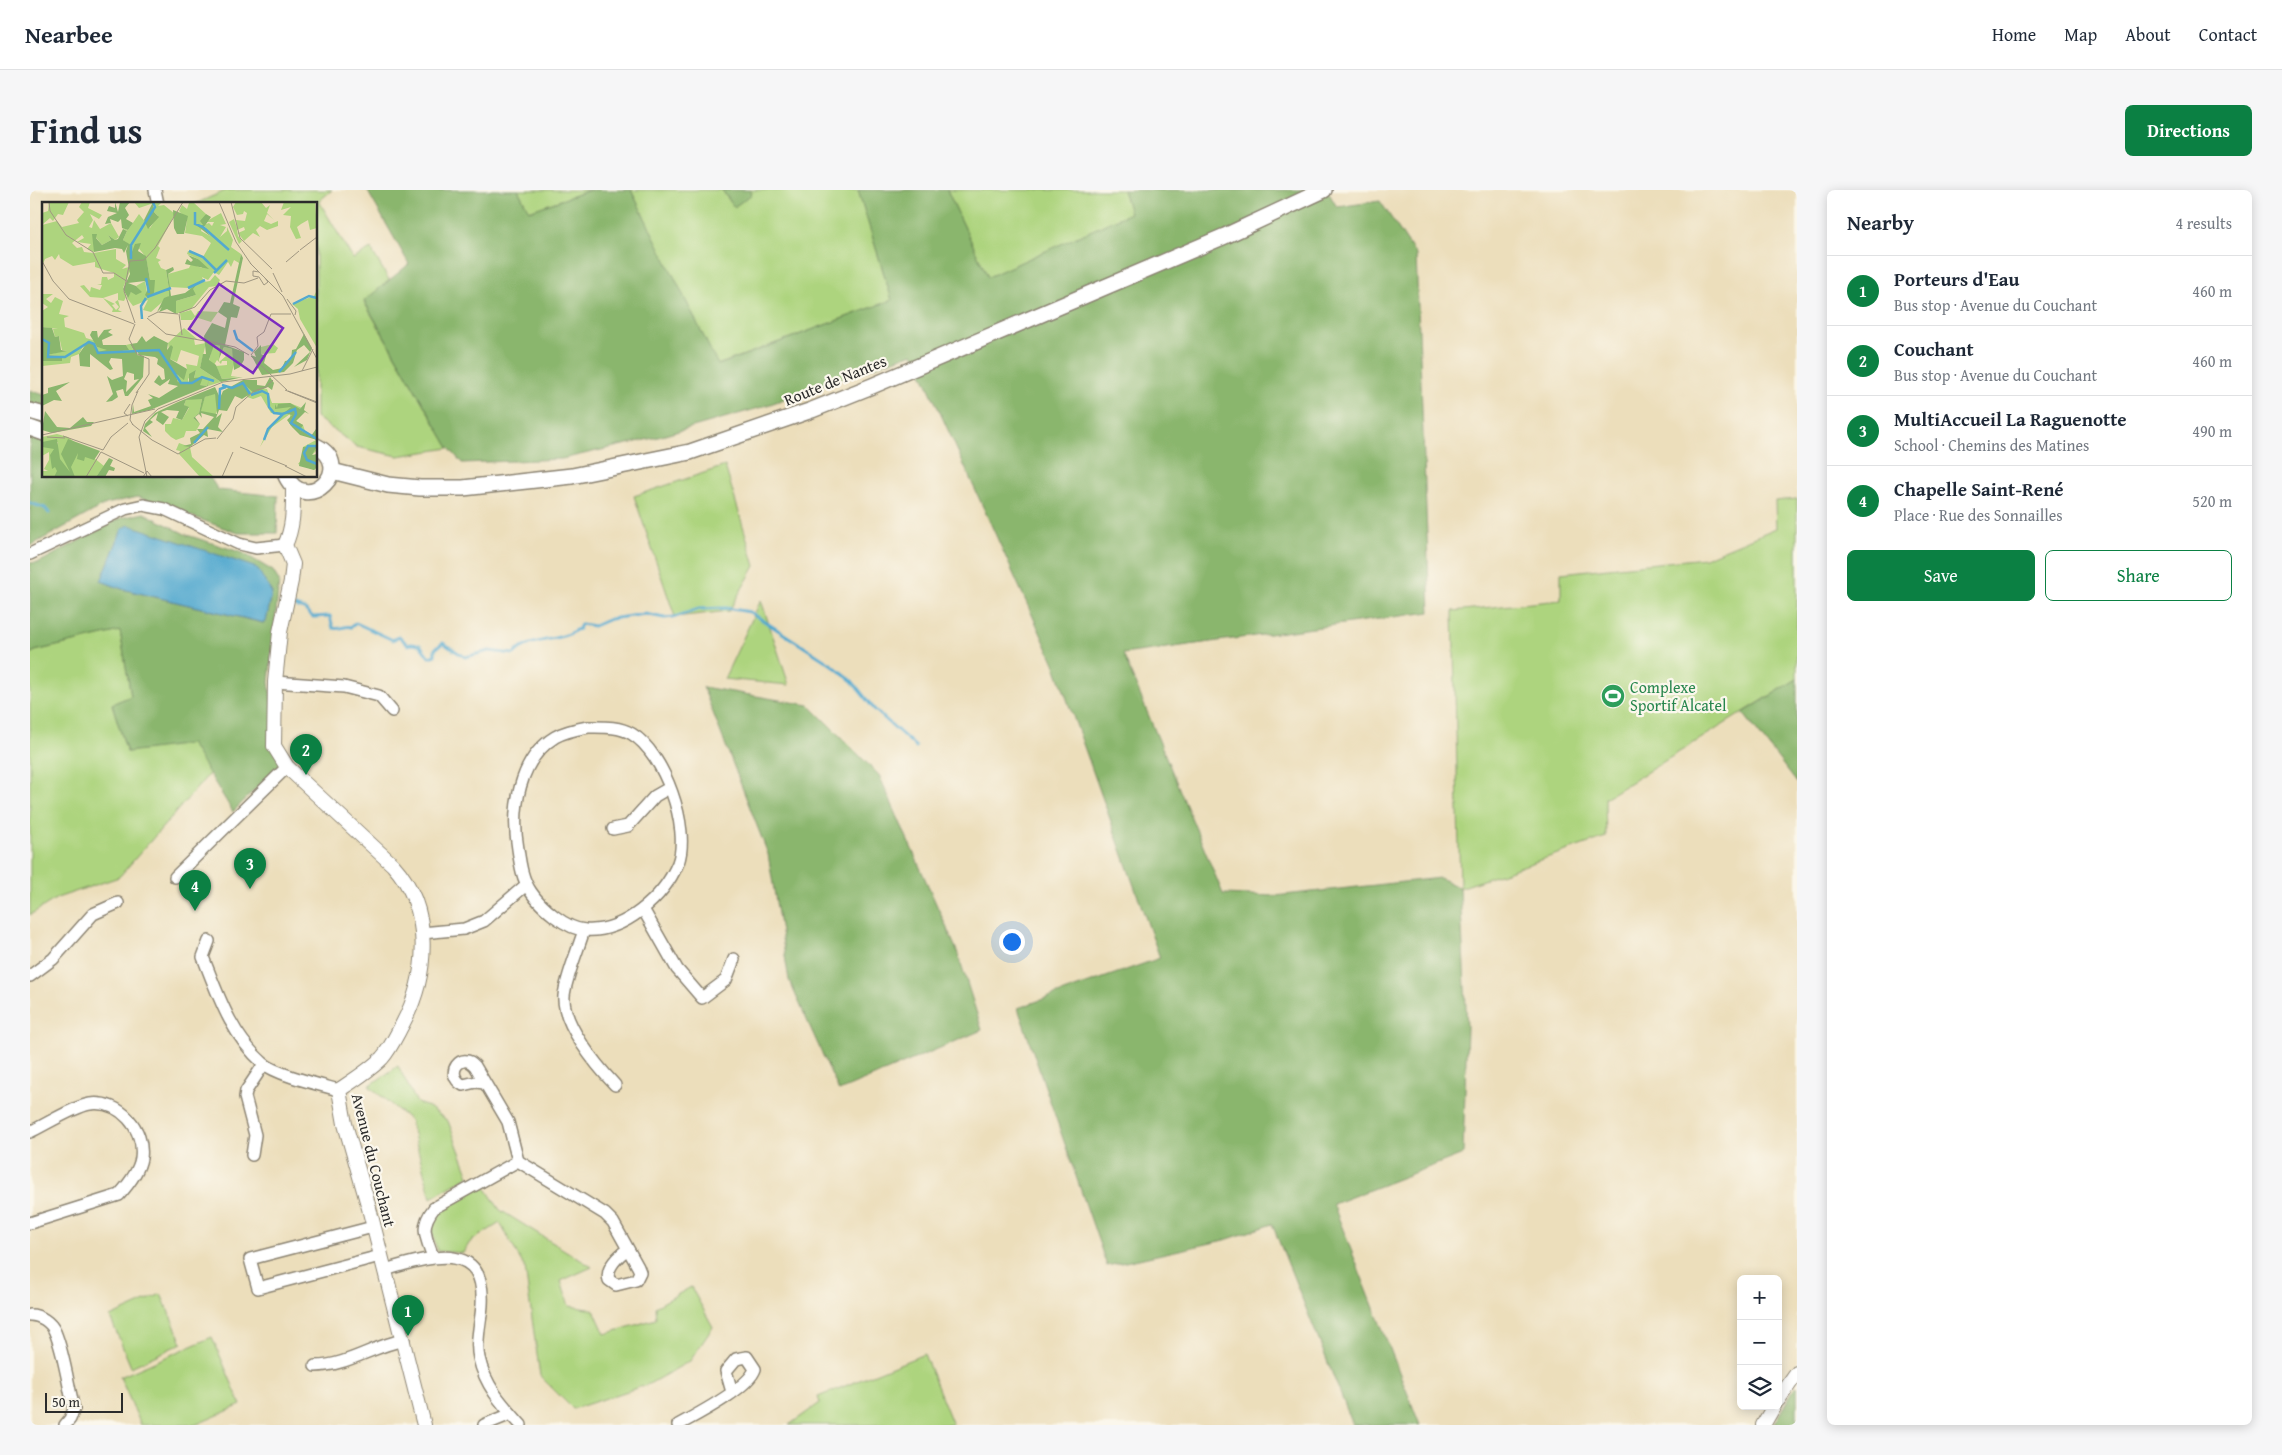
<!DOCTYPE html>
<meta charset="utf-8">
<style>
:root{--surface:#fff;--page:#f6f6f7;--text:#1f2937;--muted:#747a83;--line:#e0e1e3;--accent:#0b8043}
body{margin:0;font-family:"Gentium Book Plus",serif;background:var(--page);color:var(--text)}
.controls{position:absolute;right:15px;bottom:15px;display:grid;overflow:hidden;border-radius:8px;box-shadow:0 2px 12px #0003}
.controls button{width:45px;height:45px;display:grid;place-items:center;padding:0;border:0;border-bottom:1px solid var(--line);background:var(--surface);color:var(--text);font:25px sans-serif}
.scale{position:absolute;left:15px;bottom:12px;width:78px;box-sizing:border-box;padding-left:5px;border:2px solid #2b2b2b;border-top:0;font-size:14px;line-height:18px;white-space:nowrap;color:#2b2b2b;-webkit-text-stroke:4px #fbf7ec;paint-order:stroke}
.you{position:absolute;left:981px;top:751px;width:18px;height:18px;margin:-12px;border:4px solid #fff;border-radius:50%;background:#1a73e8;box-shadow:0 0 0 8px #1a73e833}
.badge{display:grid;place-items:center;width:32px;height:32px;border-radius:50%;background:var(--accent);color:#fff;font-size:16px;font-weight:700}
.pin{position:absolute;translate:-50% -41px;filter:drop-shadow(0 1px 2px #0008)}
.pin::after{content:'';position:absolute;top:26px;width:18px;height:15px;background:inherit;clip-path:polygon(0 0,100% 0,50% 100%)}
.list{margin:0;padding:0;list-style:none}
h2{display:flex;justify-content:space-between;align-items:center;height:65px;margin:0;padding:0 20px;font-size:21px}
h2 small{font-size:16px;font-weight:400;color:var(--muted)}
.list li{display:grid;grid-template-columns:32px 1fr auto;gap:15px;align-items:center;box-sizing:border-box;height:70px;padding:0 20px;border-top:1px solid var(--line)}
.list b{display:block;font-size:19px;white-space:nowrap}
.list p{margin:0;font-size:16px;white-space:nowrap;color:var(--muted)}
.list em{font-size:16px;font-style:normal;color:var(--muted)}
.actions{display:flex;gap:10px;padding:15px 20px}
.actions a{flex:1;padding:11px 0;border:1px solid var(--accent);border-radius:8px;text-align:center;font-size:18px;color:var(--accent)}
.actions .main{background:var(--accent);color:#fff}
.icon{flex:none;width:28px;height:28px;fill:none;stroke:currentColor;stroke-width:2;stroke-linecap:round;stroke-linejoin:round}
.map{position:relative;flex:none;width:1767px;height:1235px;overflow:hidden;border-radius:8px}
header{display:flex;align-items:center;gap:30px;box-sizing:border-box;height:70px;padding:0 25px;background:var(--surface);border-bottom:1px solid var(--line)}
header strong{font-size:24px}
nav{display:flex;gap:28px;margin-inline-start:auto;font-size:18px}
.intro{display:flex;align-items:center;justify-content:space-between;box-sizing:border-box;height:120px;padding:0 30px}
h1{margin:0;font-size:35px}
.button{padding:12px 22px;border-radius:8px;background:var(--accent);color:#fff;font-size:18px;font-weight:700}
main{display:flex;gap:30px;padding:0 30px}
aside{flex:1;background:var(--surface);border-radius:8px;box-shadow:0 2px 12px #0003}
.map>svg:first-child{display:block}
.green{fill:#add47e;stroke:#6c8054}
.forest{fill:#8ab66d;stroke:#5a704c;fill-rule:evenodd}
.water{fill:#53a9cf;stroke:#3f6a7d}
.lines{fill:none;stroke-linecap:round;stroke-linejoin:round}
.stream{stroke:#53a9cf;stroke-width:3}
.minor-casing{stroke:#8c8473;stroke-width:14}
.tertiary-casing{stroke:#8c8473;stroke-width:16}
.secondary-casing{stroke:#8c8473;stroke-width:18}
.minor{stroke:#fff;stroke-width:11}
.tertiary{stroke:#fff;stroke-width:14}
.secondary{stroke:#fff;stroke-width:15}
.labels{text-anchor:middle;stroke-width:4.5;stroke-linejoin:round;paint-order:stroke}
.street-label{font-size:16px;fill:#2b2b2b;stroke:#fbf7ec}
.leisure-label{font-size:16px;fill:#27864d;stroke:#fbf7ec;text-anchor:start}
.inset-river{fill:none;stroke:#53a9cf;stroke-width:2.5}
.inset-road{fill:none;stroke:#9f9681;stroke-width:1}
.view{fill:#7b2cbf;fill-opacity:0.15;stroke:#7b2cbf;stroke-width:2.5}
.inset-edge{fill:none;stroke:#2b2b2b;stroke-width:2.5}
</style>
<header>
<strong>Nearbee</strong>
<nav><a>Home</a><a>Map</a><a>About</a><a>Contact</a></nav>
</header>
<div class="intro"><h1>Find us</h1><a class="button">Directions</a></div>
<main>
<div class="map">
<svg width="1767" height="1235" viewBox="0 0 1767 1235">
<rect width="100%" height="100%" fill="#fbf7ec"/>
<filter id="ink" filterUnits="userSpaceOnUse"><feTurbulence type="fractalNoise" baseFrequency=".02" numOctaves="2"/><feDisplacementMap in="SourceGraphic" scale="10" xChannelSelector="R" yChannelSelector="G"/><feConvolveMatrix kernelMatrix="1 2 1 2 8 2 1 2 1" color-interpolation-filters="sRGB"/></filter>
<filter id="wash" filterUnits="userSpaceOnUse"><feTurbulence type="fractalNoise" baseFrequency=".0096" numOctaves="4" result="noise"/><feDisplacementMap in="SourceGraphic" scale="20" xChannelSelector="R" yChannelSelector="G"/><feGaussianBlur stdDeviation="1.12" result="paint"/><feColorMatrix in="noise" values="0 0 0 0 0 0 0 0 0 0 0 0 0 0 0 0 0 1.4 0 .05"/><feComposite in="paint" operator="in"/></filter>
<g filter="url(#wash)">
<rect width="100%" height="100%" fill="#ecdebb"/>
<g class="green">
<polygon points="197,0 302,0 289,11 323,69 341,59 359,90 334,112 419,258 368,266 327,257 286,227 286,14 165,14"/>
<polygon points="488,0 560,0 499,21"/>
<polygon points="601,0 692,0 704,17 722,3 720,0 828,0 862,110 687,175"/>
<polygon points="917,0 1093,0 1101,23 958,87"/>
<polygon points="695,276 725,376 699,421 645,427 604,306"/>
<polygon points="1767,309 1767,489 1575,608 1576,647 1430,698 1423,421 1531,410 1531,383 1675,368 1746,338 1745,311"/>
<polygon points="731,410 759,495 694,489"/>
<polygon points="90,441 101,506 82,514 97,562 161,553 180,583 89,687 27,708 0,725 0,464 5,461"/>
<polygon points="368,876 387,913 399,917 418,931 439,986 401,1008 380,930 339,896"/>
<polygon points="453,994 470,1020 562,1077 531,1091 539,1116 564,1120 575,1144 626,1129 625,1117 661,1097 683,1137 660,1171 619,1194 543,1219 510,1186 495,1078 470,1033 440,1052 433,1063 407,1061 400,1034 408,1021"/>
<polygon points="131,1104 152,1153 101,1177 80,1127"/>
<polygon points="182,1147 211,1215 165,1235 111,1235 90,1187"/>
<polygon points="894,1164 923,1235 759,1235 790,1213 788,1207"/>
</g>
<g class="forest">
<polygon points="337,0 488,0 499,21 560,0 601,0 688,175 862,110 828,0 917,0 958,87 1100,23 1093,0 1297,0 1307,17 1350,11 1386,65 1400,422 1093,464 1193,704 1245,706 1410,688 1430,698 1437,837 1433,964 1303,1014 1390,1235 1323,1235 1242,1034 1195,1050 1077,1076 988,818 1130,768 1024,473 883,163 729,218 628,247 532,269 432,273 419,258 334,111 379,74"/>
<polygon points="692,0 720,0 722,4 704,17"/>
<polygon points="0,200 14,205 14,286 179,286 188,300 248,306 247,343 208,343 108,307 76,314 0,356"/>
<path d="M114 323 157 345 213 363 243 381 249 391 239 492 250 574 203 622 161 554 97 562 82 514 101 506 90 441 5 461 0 464V373L10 372 91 328ZM92 340 242 403 236 432 233 433 92 399 72 391Z"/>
<polygon points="1767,489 1767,593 1713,523"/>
<polygon points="673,497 779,515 849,585 927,761 952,840 809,901 759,790 738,664"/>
<polygon points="1767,1196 1767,1235 1743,1235 1764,1199"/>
</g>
<polygon class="water" points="99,335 227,378 242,403 236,432 234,433 92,399 71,391 92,339"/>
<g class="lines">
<g class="stream">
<polyline points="0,313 15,318 19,323"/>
<path d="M265 416 274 419 283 427 300 426 303 438C310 440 315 435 321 437L326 433 363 450 369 446 378 455 381 454 390 455 399 467 405 465V459L413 453 435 467 459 461 484 464C497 450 519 451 536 445 542 444 543 440 549 439L551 434 564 436 580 429 615 424 634 428 645 427 669 419 696 418 720 422 802 475 822 491 844 519 886 557"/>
</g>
</g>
</g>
<g filter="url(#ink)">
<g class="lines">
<g class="minor-casing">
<g id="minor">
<polyline points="125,0 128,14"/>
<polyline points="0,364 95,319 113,315 134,319 209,354 226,358 255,355"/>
<polyline points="245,492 314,497 349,506 362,521"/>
<path d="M558 537C572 537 589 536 602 544 634 563 661 638 648 673 634 707 594 743 555 740 536 739 511 717 501 702 492 689 490 673 488 659 481 620 489 569 525 547 535 541 547 539 558 537Z"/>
<polyline points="583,639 598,636 625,606 639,598"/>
<polyline points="145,687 257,577"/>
<polyline points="613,719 647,779 672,808 696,790 704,769"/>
<path d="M554 740C549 757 535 790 534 806 532 834 567 876 585 895"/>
<polyline points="392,743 434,739 454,731 496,695"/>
<path d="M179 751 173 767C188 805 201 845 233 873 246 885 291 895 309 900"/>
<polyline points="0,786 23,769 63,724 88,713"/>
<path d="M454 893 446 892 433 895C413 884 432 860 445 876L478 932 488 971"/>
<path d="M0 942C15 935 45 916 60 914 90 910 115 939 111 968 109 981 98 995 89 1005L0 1033"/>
<polyline points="222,965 225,945 215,907 216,901 234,874"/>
<polyline points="343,1037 220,1069 228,1098 350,1066"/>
<path d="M403 1067C396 1047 389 1037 404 1018L488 971 575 1024 583 1032 608 1077 610 1082 606 1090 586 1095 579 1090C575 1078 589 1065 598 1059"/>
<path d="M354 1080C395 1069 456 1046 452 1115 451 1132 445 1152 449 1168 455 1196 473 1215 491 1235"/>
<path d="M0 1125C10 1125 21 1132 25 1142 34 1163 38 1195 44 1219L40 1229 35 1235"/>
<path d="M285 1176C317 1176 342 1156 374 1150"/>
<polyline points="454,1235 481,1224"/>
<path d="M648 1235C666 1225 719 1198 725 1179L717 1167 706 1169 696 1181 702 1202"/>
</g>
</g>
<g class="tertiary-casing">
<g id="tertiary">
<path d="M263 296C263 317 264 336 255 355L263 374 261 391 250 442 245 492 244 556 257 577 363 675C403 719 399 785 372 835 366 846 360 859 352 868 340 880 324 890 309 900L315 934 339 1018 394 1235"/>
<polyline points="1748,1210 1767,1183"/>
<polyline points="1733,1235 1744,1216"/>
</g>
</g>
<g class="secondary-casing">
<g id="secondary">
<polyline points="0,221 14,225"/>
<polyline points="0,238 14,243"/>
<polyline points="302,281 358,295 390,298 433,298 542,286 660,262 782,220 842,196 1195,46 1294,0"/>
<path d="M256 286C276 327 328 277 286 256"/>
</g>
</g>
<use href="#minor" class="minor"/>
<use href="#tertiary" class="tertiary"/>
<use href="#secondary" class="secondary"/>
</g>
</g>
<defs>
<g id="stadium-disc" transform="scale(1.25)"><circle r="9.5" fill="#2e9e5b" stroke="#fbf7ec"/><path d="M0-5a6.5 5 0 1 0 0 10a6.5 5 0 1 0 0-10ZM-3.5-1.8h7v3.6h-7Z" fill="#fff"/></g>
</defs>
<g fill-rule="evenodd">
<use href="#stadium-disc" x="1583" y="506"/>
</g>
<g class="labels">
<g class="street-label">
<text transform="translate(805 190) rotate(-22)" y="6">Route de Nantes</text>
<text transform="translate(344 970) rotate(76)" y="6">Avenue du Couchant</text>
</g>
<g class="leisure-label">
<text x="1600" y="503">Complexe<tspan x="1600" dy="18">Sportif Alcatel</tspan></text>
</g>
</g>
<g transform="translate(12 12)">
<rect width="275" height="275" fill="#ecdebb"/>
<path d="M7 0H27L21 13 16 12 11 19 8 16 1 22 0 11 6 9ZM40 0H61H48L46 6 60 13 57 17 48 12 51 18 47 25 50 26 52 18 58 27 69 21 77 35 73 38 66 33 69 38 60 43 52 33V50L45 47 49 42 35 40 42 36 40 33 30 41 35 46 40 45 42 50 51 51 46 52 74 47V57L84 63 80 67 87 65 88 69 81 86 84 95 82 99 76 98 78 105 76 108 80 110H70L71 107 61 96 73 102 70 103 74 108 77 105 73 100 76 98V91L61 96 48 95 38 84 42 83 48 90 49 85 58 88 60 83H55L59 82 60 75H65L66 78 72 75V71L53 65V60L31 64 18 56 17 52 13 58 10 54 3 57 0 64V23L15 19 20 25 37 21 35 18 42 10 37 5ZM92 0H120L116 4 122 3 133 12 116 44 118 46 114 56 119 58 116 60 119 66 124 68 127 87 121 90 127 88V94L109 110 101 108 106 98 91 104 85 96 89 90H99L94 84 103 79 106 96 112 78H108L104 55 94 43 88 55V43L81 38 85 29 80 26 86 28 97 12 108 26 116 14 112 10V1L97 6ZM151 0 164 12 161 23H154L160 25 159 29 168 34 162 23 167 21 170 24 172 20H163L179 11 184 22 178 23 184 25 178 35 185 29V25L191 38 189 45 199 52 197 61 192 58 189 65 186 60 177 73 172 70 166 78 160 75 162 80 168 79 173 73 178 78 175 84 167 85 149 107 134 112V99L154 93 146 86 127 85 126 72 147 66 149 62 160 66 156 57 145 52 146 49 161 55 169 41 160 34 143 31 145 18 137 9 140 3 145 7 147 1ZM194 0H219L224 6 228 3 225 11 232 18 225 12 222 19 229 22 236 19V24L225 28 218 24 214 28 218 35 211 31 202 39 196 31 203 28 202 25 195 28 196 34 200 39 197 42 187 20 192 17 195 26 194 18 203 19 205 11 202 9 201 12 195 13 191 5ZM242 0H273L275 26 268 28 266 18 259 22 255 25 259 36 254 37 248 25 249 14 241 13 249 5 239 8ZM0 70 1 92H11L4 97 9 101 13 95 21 99 17 112 27 114 22 116 23 125 42 131 44 136 54 139 55 145 79 149 86 147 84 143 88 142 92 149 55 150 48 139 43 141 37 152 29 155 28 161 0 164 1 157 20 154 5 153 25 148H20L17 134 13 135 11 127H16L0 125V109L6 105 0 101ZM274 90 275 91V146L258 117 256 107 250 102 272 94ZM149 108 153 114 156 109 176 110 169 120 153 115 150 118H139L138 111ZM142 126 155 137H152L153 143 164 141 158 166 179 180 166 184 167 179 165 184 157 183 159 178 152 176 154 168 146 177 147 182 136 180 133 171 137 174 145 167 144 162 155 164 157 154 139 148 135 160 128 157 126 141ZM231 142 236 146 233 151 219 152V145ZM171 143 178 144 177 160 184 154 180 151 182 145 190 147 193 158 189 174 196 175 180 177 174 164 185 163V153V159H180L179 162 175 158 172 163 167 159ZM203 184 225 187 230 201H248L260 206 254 219 261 223 264 232 275 236V248L270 253 275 265 272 268 256 262 261 256V245L274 238 248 223V212L230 225 218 245 226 227 240 213 229 211 219 194 211 197 205 195ZM173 191 176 206 173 214 158 209 163 195ZM155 196 160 197 157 211 151 216 158 222 154 229H144L142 235 134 238 129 235 123 229V222H129L131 216 140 218 147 206 142 203 144 198ZM15 232 26 235 62 264 54 275H0V269H6L2 267 7 258V250L0 254V245H15L16 240H0V235ZM137 241 148 245 150 255 172 275H158L137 252 138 249 134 248Z" fill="#add47e"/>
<path d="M73 0 76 10 78 0H88L83 6 87 13 84 17 91 21 86 28 80 26 79 17 76 20 68 17 69 21 63 22 66 15 75 11 65 9 67 4 73 6ZM111 0 112 10 117 15 106 27 102 18ZM131 8 146 14 142 32H135L132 26ZM154 10V23H161L158 19 164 12 169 15 162 25 168 34 153 22ZM81 27 85 29 81 38 89 43 88 55 93 42 99 41 96 49 104 54 108 78H113L112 91 106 96 103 93 107 85 103 79 86 81 94 84 100 90 94 93 89 90 86 96 81 87 88 72 84 49 86 43 82 51 80 47 73 46 52 50 50 32H55L54 36 60 43 69 38 66 33 73 38 76 37ZM199 52 201 56 191 102 198 105 195 116 189 115 183 143 202 150V158L198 165 192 168 190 147 182 145 177 157 178 144 172 143 167 158 174 163 180 177 201 175 179 180 158 166 161 152H164L162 134 170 121 183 126 185 116 176 110 182 100 188 101ZM146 53 156 57 167 67 143 62 145 57 149 60 151 58ZM131 65 132 68 126 72 129 94 143 91 155 82 151 87 154 93 134 99V112L125 107 117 110 120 105 115 110 122 96 127 94V89L121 88 127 87 124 68ZM253 115 270 146 265 158 252 165 268 150 262 143 255 148 251 161 242 170 220 173 209 153 214 155 212 150 219 143V152L224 154 222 161 231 168 240 166 243 159 249 158 250 148 254 147 262 132ZM0 125 10 126 13 135 17 134 19 148 25 149 5 153 20 154V159H0ZM70 127 66 130 71 133 60 138 61 143H84L87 148 80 149H92L88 142 95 141 100 134 104 140 112 134 126 141 125 148 129 143 131 145 128 157 145 167 142 178 133 171 136 180 147 181V172L154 168 152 176 161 175 158 183 165 184 167 178 166 184 108 208 90 212 91 202 92 210 109 204 106 198 111 196 106 192 117 196 136 184 126 182 128 177 118 184 112 180 117 173 120 178 123 177 122 167 115 162 116 157 113 155 97 153 95 149V153L102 154 101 175 86 194H83L81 187 74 189 76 195 70 199 64 200 71 192 65 174 70 178 81 174 80 157 69 156 67 160 71 167 68 168 48 152V165L38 164 37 152 46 139 52 141 55 150 65 148 55 145 48 133 50 129H55L56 136 62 128ZM85 170 92 172V178L97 177 84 190 85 179 82 177ZM228 175 232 181 230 188 226 185 212 191 204 184 208 192 200 197 193 194 185 209 177 208 174 216 180 211 176 225 181 230 165 227 166 235 162 233 148 245 141 244 149 242 148 236 158 231 155 227H161L172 215 159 211 160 216 157 212 153 215 158 222 151 216 157 211 160 197 144 198 142 203 147 205 140 218 134 216 137 209 125 208 119 210 127 215 121 223 114 218 116 211 108 218 111 220 103 226 110 235 101 229 103 222 113 211 136 200 173 185 178 196 181 189 201 178H215V183L223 184ZM173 192 175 212 159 209 163 195ZM28 180 14 189 20 199 12 198 0 204V193L6 191V186ZM264 200 262 208 267 212 263 210 254 219 261 223 258 228 269 234 274 227 275 238 258 233 250 225 245 218 250 213 242 211 249 205 233 207V202L235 206 236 202 248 201 258 207ZM3 209 15 225 28 226 41 215 45 220H52L49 224 10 231 0 228ZM15 237 18 257 28 270 19 252 26 237 58 249 52 258 43 255 42 259 35 257 36 251 29 265 33 275H12L15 269 13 265 10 267 8 253 12 247 0 245V240ZM275 244 270 253 275 252V265L272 268 257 264 261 245ZM67 256 71 258 68 264 73 266 72 269 67 268 63 275H54Z" fill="#8ab66d" fill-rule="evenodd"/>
<path class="inset-river" d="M153 10V22L161 25M161 25 187 48M147 49 161 55 174 68M89 57V43L113 5 111 0M172 71 185 58M104 76 107 91M146 86 163 78M105 95 129 86M251 102 267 94 275 96M100 117 99 104 104 96M192 128 195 137 211 149M0 137 7 141 6 155H23L47 140 52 142 56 151 117 148 139 181H150L160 175 172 179M237 170 254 150M180 183 190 186 201 181 208 192M209 193 220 189 226 192 227 205 232 211 241 212 253 207 254 212 249 221 275 237M177 207 178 187 184 185M222 238 226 227 242 211M152 241 166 225M275 244H266L262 251 265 258 275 262"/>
<path class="inset-road" d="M7 0 8 9 24 33 51 50 61 71H72L86 80M177 0 194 40 209 62M189 0 198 36 230 67M258 48 275 35M0 59 11 79 27 97 92 122M244 60 257 49M208 61 241 94 275 157M217 70 211 69V74L217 75 222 83 226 80 223 76M231 71 240 90M245 97 254 109 253 113M137 111 153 105 168 88 184 79 202 81 216 76M137 112 140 133M106 115 116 110 136 112M105 116 124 132 163 139M93 121 82 89 88 59 102 58 113 46 141 0M93 122 87 137 95 152 107 157V172L103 178M161 138 193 145 207 153M209 153 216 144 215 135 222 130 229 112H249M209 154 245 188M260 169 271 147M243 188 275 201M246 189 275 200M94 191 103 178M86 214 82 211 88 202M90 222 110 238M91 223 88 218 90 203 96 189M0 233 113 207M21 234 61 248M5 235 23 236M175 237 191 217 194 205 212 189 224 185 231 178M110 238 136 252M198 245 245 264M61 248 69 235 86 221M59 250 102 271M136 252 163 237 174 236M243 264 265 275M44 275 59 250M101 275 105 269 110 275M105 275 97 235 103 219 116 207 181 180 248 172 275 165M180 275 191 250"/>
<path class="view" d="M177 82 241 126 211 171 147 127Z"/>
<rect width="275" height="275" class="inset-edge"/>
</g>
</svg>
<div class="controls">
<button>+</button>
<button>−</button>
<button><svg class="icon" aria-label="layers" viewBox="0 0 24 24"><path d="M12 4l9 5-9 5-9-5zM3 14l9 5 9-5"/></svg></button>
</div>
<div class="scale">50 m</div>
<div class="you"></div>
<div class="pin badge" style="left:378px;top:1146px">1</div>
<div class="pin badge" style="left:276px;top:585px">2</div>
<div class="pin badge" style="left:220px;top:699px">3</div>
<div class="pin badge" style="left:165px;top:721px">4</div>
</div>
<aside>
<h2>Nearby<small>4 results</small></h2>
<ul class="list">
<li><span class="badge">1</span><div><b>Porteurs d'Eau</b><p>Bus stop · Avenue du Couchant</p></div><em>460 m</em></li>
<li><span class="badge">2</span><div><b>Couchant</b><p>Bus stop · Avenue du Couchant</p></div><em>460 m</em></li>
<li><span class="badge">3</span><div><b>MultiAccueil La Raguenotte</b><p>School · Chemins des Matines</p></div><em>490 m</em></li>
<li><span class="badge">4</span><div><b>Chapelle Saint-René</b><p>Place · Rue des Sonnailles</p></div><em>520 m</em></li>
</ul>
<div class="actions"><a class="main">Save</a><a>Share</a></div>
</aside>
</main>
